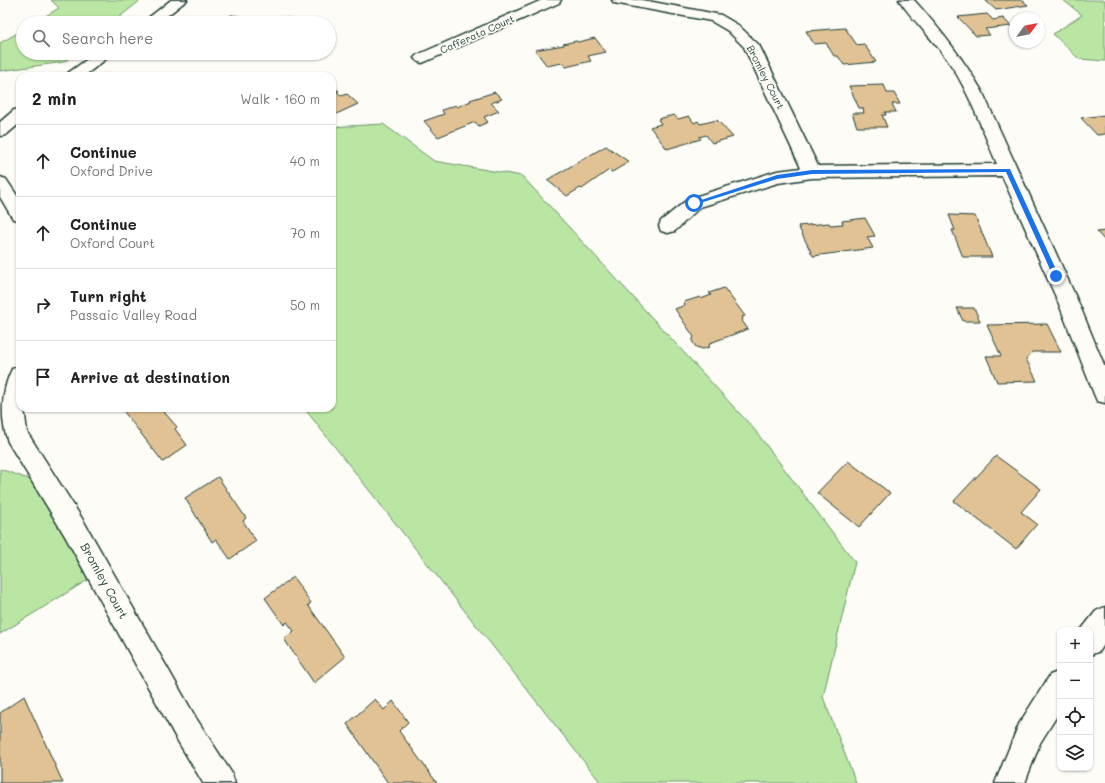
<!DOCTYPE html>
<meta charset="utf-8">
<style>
:root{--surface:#fff;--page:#f6f6f6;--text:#222;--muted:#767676;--line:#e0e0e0}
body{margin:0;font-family:Mali,sans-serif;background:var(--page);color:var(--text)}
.controls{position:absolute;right:12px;bottom:12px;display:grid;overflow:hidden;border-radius:8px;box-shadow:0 1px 3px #0004}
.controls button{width:36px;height:36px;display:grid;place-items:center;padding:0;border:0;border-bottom:1px solid var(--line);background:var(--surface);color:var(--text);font:20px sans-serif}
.compass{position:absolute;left:1009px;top:12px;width:36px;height:36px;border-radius:50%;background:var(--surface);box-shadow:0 1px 3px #0004;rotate:57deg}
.stop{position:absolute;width:12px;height:12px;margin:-9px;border:3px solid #1a73e8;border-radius:50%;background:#fff}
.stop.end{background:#1a73e8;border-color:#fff;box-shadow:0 1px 4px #0008}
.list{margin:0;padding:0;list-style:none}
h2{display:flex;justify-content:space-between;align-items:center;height:52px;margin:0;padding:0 16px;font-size:17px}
h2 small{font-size:13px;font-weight:400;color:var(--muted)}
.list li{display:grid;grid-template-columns:26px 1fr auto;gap:12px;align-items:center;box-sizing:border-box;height:72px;padding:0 16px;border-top:1px solid var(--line)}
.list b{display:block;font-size:15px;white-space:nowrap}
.list p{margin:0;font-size:13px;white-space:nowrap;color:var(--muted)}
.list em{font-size:13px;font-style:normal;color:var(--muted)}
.icon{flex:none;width:22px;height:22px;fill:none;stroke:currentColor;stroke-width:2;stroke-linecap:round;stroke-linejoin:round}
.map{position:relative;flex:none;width:1105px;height:783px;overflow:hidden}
.search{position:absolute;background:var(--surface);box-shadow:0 1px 3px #0004;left:16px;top:16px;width:320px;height:44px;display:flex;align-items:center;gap:10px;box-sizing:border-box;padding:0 14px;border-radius:22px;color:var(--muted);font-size:15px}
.panel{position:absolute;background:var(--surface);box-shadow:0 1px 3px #0004;left:16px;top:72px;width:320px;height:340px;border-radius:12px}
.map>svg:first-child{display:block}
.green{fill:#b9e6a3;stroke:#6c926c}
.building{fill:#e1c294;stroke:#1f3d34}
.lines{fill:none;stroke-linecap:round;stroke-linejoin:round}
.minor-casing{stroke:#1f3d34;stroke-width:3}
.minor{fill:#fdfcf7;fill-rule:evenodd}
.route{fill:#1a73e8}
.labels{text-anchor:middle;stroke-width:3.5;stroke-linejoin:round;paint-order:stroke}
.far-street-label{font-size:10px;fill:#1f3d34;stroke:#fdfcf7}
.street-label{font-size:12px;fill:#1f3d34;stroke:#fdfcf7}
</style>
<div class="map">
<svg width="1105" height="783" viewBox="0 0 1105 783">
<rect width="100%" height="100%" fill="#fdfcf7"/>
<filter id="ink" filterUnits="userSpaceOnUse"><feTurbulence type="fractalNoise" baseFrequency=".025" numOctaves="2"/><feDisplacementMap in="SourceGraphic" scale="8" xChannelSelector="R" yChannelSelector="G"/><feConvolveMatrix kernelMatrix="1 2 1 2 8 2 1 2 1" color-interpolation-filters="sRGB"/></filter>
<g filter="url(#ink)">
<g class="green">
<polygon points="51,0 141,0 112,23 34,23 59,8"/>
<polygon points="1063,0 1105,0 1105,61 1079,59 1053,34 1082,15"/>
<polygon points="23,30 23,53 76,53 64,62 0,71 0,43"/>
<polygon points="383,124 434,161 522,176 754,429 855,562 823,697 856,783 601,783 304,408 332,408 332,127"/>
<polygon points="0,469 40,483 99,573 0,634"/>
</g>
<g class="building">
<polygon points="985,0 1022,0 1028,5 996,10"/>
<polygon points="987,14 993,20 1003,18 1011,26 985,29 990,35 976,36 958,17"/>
<polygon points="231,15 243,17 237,23 239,23 217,23 221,19 225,20"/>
<polygon points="285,17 294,20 290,23 267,23 272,19 281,21"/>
<polygon points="845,28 857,45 864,44 876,62 844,65 838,56 834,56 826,43 814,44 806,31"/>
<polygon points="595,38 606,52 588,56 591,61 566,67 562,63 547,66 535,50 564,45 563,44 576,41 578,42"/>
<polygon points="191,53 213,53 209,57"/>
<polygon points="332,83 334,85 332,86 339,91 337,92 342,96 347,94 358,104 332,116"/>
<polygon points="884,85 887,93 894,93 900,104 892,104 896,112 885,112 886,115 882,115 887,127 857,127 852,113 864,113 863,108 859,108 849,86"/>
<polygon points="495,92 502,99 491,103 499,111 484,117 488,122 479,126 475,122 438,137 424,121 444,114 442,110 456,105 457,107 471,101 470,100"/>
<polygon points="674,115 678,119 689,116 694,123 698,121 700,124 717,120 733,137 712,143 706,135 699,137 701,139 667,149 650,127 661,124 658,119"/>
<polygon points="1105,115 1105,134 1097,135 1081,118"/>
<polygon points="606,146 629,162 612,172 609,170 582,189 580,188 567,196 547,180"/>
<polygon points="949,215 975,216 992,257 963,257 952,230 955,230"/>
<polygon points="865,218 875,236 867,237 873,248 813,256 798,226 829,223 830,225 843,224 842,221"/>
<polygon points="1105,231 1105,241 1097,232"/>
<polygon points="724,288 745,316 742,317 743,319 742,321 748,329 710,343 709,347 703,349 696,347 692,341 694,337 675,309 685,305 684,302 700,297 701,299 711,295 709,293"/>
<polygon points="957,308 974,308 980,321 963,321"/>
<polygon points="1047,324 1061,352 1032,352 1026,359 1037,381 997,382 986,356 1001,356 987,325"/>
<polygon points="121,408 170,408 164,412 177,427 175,429 187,445 163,462"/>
<polygon points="996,456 1041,489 1021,512 1037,524 1016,549 954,501"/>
<polygon points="848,461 890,493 859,527 817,493"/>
<polygon points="218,477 246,518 243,521 256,541 230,559 216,539 212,542 185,498"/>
<polygon points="293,577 311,603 308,605 345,657 314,683 284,639 294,631 287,622 284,625 265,598"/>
<polygon points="24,696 63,783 0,783 0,713"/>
<polygon points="375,699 384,710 393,701 408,722 399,731 437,783 388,783 347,724"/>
</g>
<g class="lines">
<g class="minor-casing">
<g id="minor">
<polygon points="171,0 187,0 158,23 142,23"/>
<polygon points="542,0 561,0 559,3 427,61 422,63 417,61 414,58 417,55"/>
<path d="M612 0H642L706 12 721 15 738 25 759 45 818 166 997 164C982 130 970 93 949 62 934 40 914 22 899 0H914C940 29 962 57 982 91L1079 304 1105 367V403L1097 401 1094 394 1059 304 1002 176 812 178 778 183 700 207 675 231 668 233 661 231 659 226 661 221 688 199 777 171 801 168 744 47 728 31 711 21 619 4 614 3Z"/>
<polygon points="96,53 114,53 84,76 66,76 68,73"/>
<polygon points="20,109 20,123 6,135 0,136 0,122 14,110"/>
<polygon points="0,177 6,179 20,200 20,220 13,219 0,197"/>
<path d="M20 366V408H24L27 432 83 520 196 718 231 772 235 783H203L176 738 65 536 8 442C0 419 1 391 12 369Z"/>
<polygon points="1105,607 1105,643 1100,651 1090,655 1090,630 1081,630 1096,611"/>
<polygon points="1060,671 1060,711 1040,743 1025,783 995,783 1019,724 1050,675"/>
</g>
</g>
<use href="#minor" class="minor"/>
</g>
</g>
<polygon class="route" points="1010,169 1059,276 1058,277 1054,277 1053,276 1006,172 812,174 777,179 694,205 692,203 777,175 812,170"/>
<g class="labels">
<g class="far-street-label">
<text transform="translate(477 34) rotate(-24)" y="4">Cafferata Court</text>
<text transform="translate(766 77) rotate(63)" y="4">Bromley Court</text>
</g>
<g class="street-label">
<text transform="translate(104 581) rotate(61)" y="4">Bromley Court</text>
</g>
</g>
</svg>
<div class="controls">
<button>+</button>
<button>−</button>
<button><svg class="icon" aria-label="locate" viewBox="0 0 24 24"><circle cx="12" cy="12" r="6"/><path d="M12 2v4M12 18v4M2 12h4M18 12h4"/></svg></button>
<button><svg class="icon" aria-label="layers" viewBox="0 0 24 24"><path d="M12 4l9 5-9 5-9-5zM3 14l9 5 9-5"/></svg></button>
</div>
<svg class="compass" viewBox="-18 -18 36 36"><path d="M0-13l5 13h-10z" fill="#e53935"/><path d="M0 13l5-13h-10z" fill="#767676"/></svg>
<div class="stop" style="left:694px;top:203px"></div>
<div class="stop end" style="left:1056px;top:276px"></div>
<div class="search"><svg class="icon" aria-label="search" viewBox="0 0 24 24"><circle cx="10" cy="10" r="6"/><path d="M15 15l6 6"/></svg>Search here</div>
<section class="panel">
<h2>2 min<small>Walk · 160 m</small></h2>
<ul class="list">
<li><svg class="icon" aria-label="ahead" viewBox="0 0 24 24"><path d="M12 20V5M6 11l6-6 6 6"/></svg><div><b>Continue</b><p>Oxford Drive</p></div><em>40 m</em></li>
<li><svg class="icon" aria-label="ahead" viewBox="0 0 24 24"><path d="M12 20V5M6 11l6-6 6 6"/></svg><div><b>Continue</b><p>Oxford Court</p></div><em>70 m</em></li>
<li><svg class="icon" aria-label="right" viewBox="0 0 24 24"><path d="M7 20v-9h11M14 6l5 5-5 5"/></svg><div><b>Turn right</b><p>Passaic Valley Road</p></div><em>50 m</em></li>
<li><svg class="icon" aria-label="arrive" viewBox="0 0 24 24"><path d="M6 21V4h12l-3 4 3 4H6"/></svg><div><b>Arrive at destination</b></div></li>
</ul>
</section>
</div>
